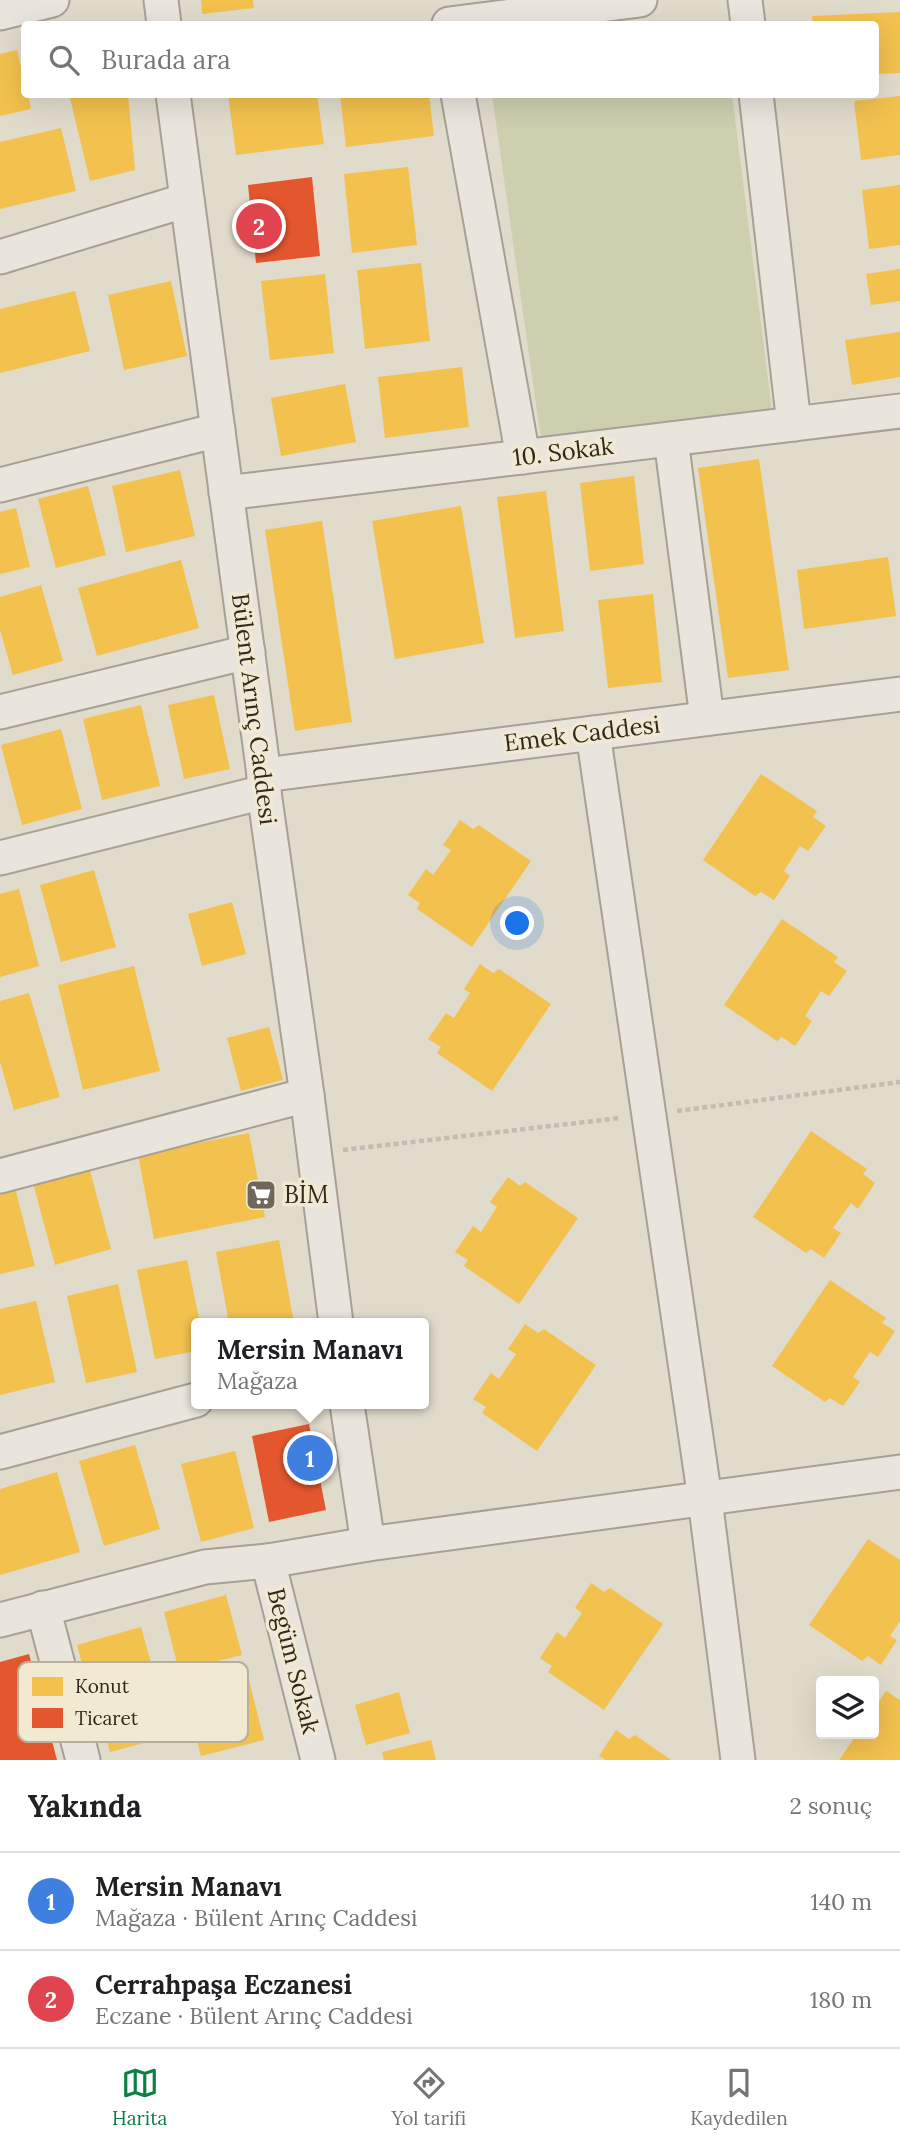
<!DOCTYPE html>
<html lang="tr">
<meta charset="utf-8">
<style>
:root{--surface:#fff;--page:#f6f6f6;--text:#202124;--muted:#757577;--line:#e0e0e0;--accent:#0b8043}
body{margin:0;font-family:Lora,serif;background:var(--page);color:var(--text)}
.controls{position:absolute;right:21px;bottom:21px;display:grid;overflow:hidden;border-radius:7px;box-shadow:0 7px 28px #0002}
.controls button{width:63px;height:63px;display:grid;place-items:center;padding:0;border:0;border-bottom:2px solid var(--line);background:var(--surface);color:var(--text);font:35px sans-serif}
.you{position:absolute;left:518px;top:924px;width:24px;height:24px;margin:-18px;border:5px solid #fff;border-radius:50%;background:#1a73e8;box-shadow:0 0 0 10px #1a73e833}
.badge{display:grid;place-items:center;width:46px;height:46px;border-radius:50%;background:var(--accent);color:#fff;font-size:23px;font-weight:700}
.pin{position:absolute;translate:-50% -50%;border:4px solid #fff;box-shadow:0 2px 7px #0006}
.popup{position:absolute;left:191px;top:1318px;width:238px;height:91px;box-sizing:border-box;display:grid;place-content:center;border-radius:7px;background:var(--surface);filter:drop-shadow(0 2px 5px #0005);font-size:23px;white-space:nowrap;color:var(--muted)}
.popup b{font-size:26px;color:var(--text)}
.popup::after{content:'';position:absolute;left:50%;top:100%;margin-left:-14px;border:14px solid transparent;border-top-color:var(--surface)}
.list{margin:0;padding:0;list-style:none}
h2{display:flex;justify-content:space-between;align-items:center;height:91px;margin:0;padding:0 28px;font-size:30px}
h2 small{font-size:23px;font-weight:400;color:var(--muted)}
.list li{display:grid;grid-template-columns:46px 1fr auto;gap:21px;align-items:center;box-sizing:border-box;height:98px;padding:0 28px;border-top:2px solid var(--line)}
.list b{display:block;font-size:26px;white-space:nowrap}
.list p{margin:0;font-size:23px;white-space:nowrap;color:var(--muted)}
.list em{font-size:23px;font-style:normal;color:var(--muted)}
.icon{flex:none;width:38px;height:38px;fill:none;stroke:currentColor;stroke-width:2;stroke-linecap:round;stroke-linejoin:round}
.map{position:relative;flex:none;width:900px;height:1760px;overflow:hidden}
.search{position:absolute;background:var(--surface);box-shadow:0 7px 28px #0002;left:21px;right:21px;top:21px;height:77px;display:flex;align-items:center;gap:18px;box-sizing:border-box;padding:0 24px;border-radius:7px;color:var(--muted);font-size:26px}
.sheet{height:287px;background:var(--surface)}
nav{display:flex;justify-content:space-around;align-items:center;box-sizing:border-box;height:98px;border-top:2px solid var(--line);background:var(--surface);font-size:19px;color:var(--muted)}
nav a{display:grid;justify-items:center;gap:4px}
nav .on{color:var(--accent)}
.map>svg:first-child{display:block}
.green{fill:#cecfaf}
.homes{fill:#f2c14e}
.shops{fill:#e4572e}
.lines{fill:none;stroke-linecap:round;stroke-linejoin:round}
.minor-casing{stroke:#a6a095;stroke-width:37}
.path{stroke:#c1bcb4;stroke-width:4.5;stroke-dasharray:5 3.5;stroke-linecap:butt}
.minor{stroke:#e9e5dc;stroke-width:33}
.labels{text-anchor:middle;stroke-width:7;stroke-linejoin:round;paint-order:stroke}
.street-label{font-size:24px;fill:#32291e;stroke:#f1e9d2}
.poi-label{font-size:24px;fill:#32291e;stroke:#f1e9d2;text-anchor:start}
.key{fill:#f1e9d2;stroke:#b8af9c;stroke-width:2}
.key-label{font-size:19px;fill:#32291e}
</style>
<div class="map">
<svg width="900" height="1760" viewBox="0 0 900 1760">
<rect width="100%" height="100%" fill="#e1dbcb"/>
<polygon class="green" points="492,95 732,95 772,411 542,446"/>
<g class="homes">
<polygon points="201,0 253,0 254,8 202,14"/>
<polygon points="900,12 900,73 876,74 876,24 813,24 812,16"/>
<polygon points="17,50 24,80 24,94 28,94 31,109 0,116 0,54"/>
<polygon points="69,94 128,94 135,170 90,181"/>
<polygon points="228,94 317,94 324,144 236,155"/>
<polygon points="340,94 429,94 434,136 346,147"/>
<polygon points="900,96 900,155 861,160 854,101"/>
<polygon points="61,128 76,191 0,209 0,142"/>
<polygon points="408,167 417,245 352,253 344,174"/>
<polygon points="900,185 900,245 869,249 862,190"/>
<polygon points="421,263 430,341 365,349 357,270"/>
<polygon points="900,269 900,301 871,305 866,274"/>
<polygon points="325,274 334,353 270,360 261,281"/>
<polygon points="171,281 187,356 124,370 108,295"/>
<polygon points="75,291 90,351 0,373 0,309"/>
<polygon points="900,332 900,377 852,385 845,340"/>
<polygon points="462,367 469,427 385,438 378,377"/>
<polygon points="345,384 356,442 281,456 271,398"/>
<polygon points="759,459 789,670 728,678 698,468"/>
<polygon points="180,470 195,536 126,552 112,486"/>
<polygon points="634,476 644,564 590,571 580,483"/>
<polygon points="88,486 106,555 56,568 38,499"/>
<polygon points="546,491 564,631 515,638 497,497"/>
<polygon points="461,506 484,643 395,659 372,521"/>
<polygon points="16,508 30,567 0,574 0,512"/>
<polygon points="322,521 352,722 295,731 265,530"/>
<polygon points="888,557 896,616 804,629 797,570"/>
<polygon points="181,560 199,628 97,656 78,588"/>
<polygon points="41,585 63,661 13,675 0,630 0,597"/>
<polygon points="653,594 662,682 608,688 598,600"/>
<polygon points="214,695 230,769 184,779 168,705"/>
<polygon points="141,705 160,786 102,800 83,719"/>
<polygon points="61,729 82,809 22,825 1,745"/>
<polygon points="761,774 817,811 813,817 826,826 808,851 800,846 784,871 790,876 774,900 761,892 755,896 703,860"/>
<polygon points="460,820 473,829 479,825 531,861 472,947 417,909 420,903 408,895 426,869 433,875 451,850 443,845"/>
<polygon points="94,870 116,947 61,962 40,885"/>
<polygon points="19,889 39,966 0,977 0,894"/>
<polygon points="232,902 246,954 202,966 188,914"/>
<polygon points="782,919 838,957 834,962 847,971 829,996 821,991 805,1016 812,1021 795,1046 782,1037 777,1041 724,1005"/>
<polygon points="480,964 493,973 499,969 551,1004 492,1091 437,1053 441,1047 428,1039 446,1013 454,1018 470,993 464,989"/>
<polygon points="134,966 160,1071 83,1090 58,985"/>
<polygon points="29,993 60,1097 14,1110 0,1062 0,1001"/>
<polygon points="269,1027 283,1080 241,1091 227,1038"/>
<polygon points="811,1131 867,1169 863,1174 875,1183 858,1209 851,1203 833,1228 841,1233 824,1258 811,1249 806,1253 753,1217"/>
<polygon points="249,1133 265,1217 154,1239 138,1155"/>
<polygon points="89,1167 111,1249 55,1265 33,1183"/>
<polygon points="508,1177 520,1186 525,1182 578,1218 519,1304 464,1266 468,1260 455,1252 473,1226 481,1232 497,1207 490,1202"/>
<polygon points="15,1188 35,1266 0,1274 0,1192"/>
<polygon points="279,1240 294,1323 229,1323 216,1252"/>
<polygon points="187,1260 200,1323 196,1323 196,1351 155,1359 137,1270"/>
<polygon points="830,1280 886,1318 882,1323 895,1331 878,1357 870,1352 853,1377 860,1382 843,1406 830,1398 825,1402 772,1366"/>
<polygon points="118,1284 137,1372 86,1383 67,1296"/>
<polygon points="36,1301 55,1382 0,1395 0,1309"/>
<polygon points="525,1324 538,1333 544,1329 596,1365 537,1451 482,1413 486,1407 473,1399 491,1373 499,1379 516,1354 508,1349"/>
<polygon points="135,1445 160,1529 104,1546 79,1461"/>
<polygon points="235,1451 254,1528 201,1542 181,1464"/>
<polygon points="57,1472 80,1552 0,1575 0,1489"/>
<polygon points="868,1539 900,1560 900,1621 890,1636 897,1640 881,1665 868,1656 862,1661 809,1625"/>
<polygon points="591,1583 604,1592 610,1588 663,1624 604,1710 548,1672 552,1666 540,1658 557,1632 565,1638 582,1613 575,1608"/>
<polygon points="226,1595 242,1655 179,1671 164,1612"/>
<polygon points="141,1627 171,1736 110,1752 103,1727 95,1729 79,1672 84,1671 77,1645"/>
<polygon points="249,1680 264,1740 201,1756 186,1697"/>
<polygon points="886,1691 900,1700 900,1760 839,1760 857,1734 874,1734 874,1709"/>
<polygon points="399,1692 410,1733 366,1745 355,1705"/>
<polygon points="616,1730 629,1739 635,1735 671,1760 606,1760 599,1756"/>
<polygon points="431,1740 436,1760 384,1760 382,1752"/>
</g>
<g class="shops">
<polygon points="312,177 320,256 256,263 248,185"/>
<polygon points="309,1424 326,1510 269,1522 252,1436"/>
<polygon points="29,1654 57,1760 0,1760 0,1662"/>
</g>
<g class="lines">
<g class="minor-casing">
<g id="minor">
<polyline points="161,0 164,24"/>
<polyline points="745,0 748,24"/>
<polyline points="0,13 52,0"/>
<polyline points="449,24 640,0"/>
<polyline points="173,94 264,775 264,792 307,1095 336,1323"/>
<polyline points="458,94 523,457"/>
<polyline points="756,94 794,424"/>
<polyline points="0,257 187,200"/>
<polyline points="671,439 707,718"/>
<polyline points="0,485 218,430"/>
<polyline points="226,493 900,411"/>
<polyline points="0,712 248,652"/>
<polyline points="593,733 705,1499 738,1760"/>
<polyline points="264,775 900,694"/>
<polyline points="0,858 264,792"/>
<polyline points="0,1176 307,1095"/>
<polyline points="347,1404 368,1544"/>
<polyline points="0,1452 196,1400"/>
<polyline points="268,1561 318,1760"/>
<polyline points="43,1608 83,1760"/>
<polyline points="0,1620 205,1567 268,1561 368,1544 900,1472"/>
</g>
</g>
<g class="path">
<polyline points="677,1111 900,1082"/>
<polyline points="343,1150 620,1118"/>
</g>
<use href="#minor" class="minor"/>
</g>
<defs>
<g id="supermarket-square" transform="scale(1.575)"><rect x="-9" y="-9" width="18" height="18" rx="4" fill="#6f675b" stroke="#f1e9d2"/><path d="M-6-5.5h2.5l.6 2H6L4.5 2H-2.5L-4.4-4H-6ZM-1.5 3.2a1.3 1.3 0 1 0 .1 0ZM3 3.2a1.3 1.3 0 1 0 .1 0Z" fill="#fff"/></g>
</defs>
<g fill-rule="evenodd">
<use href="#supermarket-square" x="261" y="1195"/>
</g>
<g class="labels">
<g class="street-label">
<text transform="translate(563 452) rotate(-7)" y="8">10. Sokak</text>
<text transform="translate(254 709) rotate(83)" y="8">Bülent Arınç Caddesi</text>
<text transform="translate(582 734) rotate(-7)" y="8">Emek Caddesi</text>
<text transform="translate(293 1661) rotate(76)" y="8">Begüm Sokak</text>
</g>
<g class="poi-label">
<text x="284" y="1203">BİM</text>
</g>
</g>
<rect x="18" y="1662" width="230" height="80" rx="10" class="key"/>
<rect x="32" y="1677" width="31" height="19" fill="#f2c14e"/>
<rect x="32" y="1708" width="31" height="20" fill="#e4572e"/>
<g class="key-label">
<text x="75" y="1693">Konut</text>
<text x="75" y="1725">Ticaret</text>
</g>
</svg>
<div class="controls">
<button><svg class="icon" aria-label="layers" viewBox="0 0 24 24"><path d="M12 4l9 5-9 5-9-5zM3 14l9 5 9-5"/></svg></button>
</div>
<div class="you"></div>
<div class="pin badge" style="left:310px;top:1458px;background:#3f7fe0">1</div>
<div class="popup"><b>Mersin Manavı</b>Mağaza</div>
<div class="pin badge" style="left:259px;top:226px;background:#e0444e">2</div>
<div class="search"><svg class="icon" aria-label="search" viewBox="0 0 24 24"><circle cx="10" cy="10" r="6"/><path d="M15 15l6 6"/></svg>Burada ara</div>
</div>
<section class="sheet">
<h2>Yakında<small>2 sonuç</small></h2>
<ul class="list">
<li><span class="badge" style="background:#3f7fe0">1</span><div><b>Mersin Manavı</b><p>Mağaza · Bülent Arınç Caddesi</p></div><em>140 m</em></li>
<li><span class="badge" style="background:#e0444e">2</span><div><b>Cerrahpaşa Eczanesi</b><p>Eczane · Bülent Arınç Caddesi</p></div><em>180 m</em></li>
</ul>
</section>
<nav>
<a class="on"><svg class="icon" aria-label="map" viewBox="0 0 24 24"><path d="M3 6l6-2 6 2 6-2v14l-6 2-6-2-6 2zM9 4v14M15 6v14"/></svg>Harita</a>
<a><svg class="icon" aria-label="directions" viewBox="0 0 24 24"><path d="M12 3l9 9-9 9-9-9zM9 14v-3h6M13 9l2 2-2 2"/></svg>Yol tarifi</a>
<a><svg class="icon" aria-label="saved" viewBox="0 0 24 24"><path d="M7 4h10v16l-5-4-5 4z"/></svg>Kaydedilen</a>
</nav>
